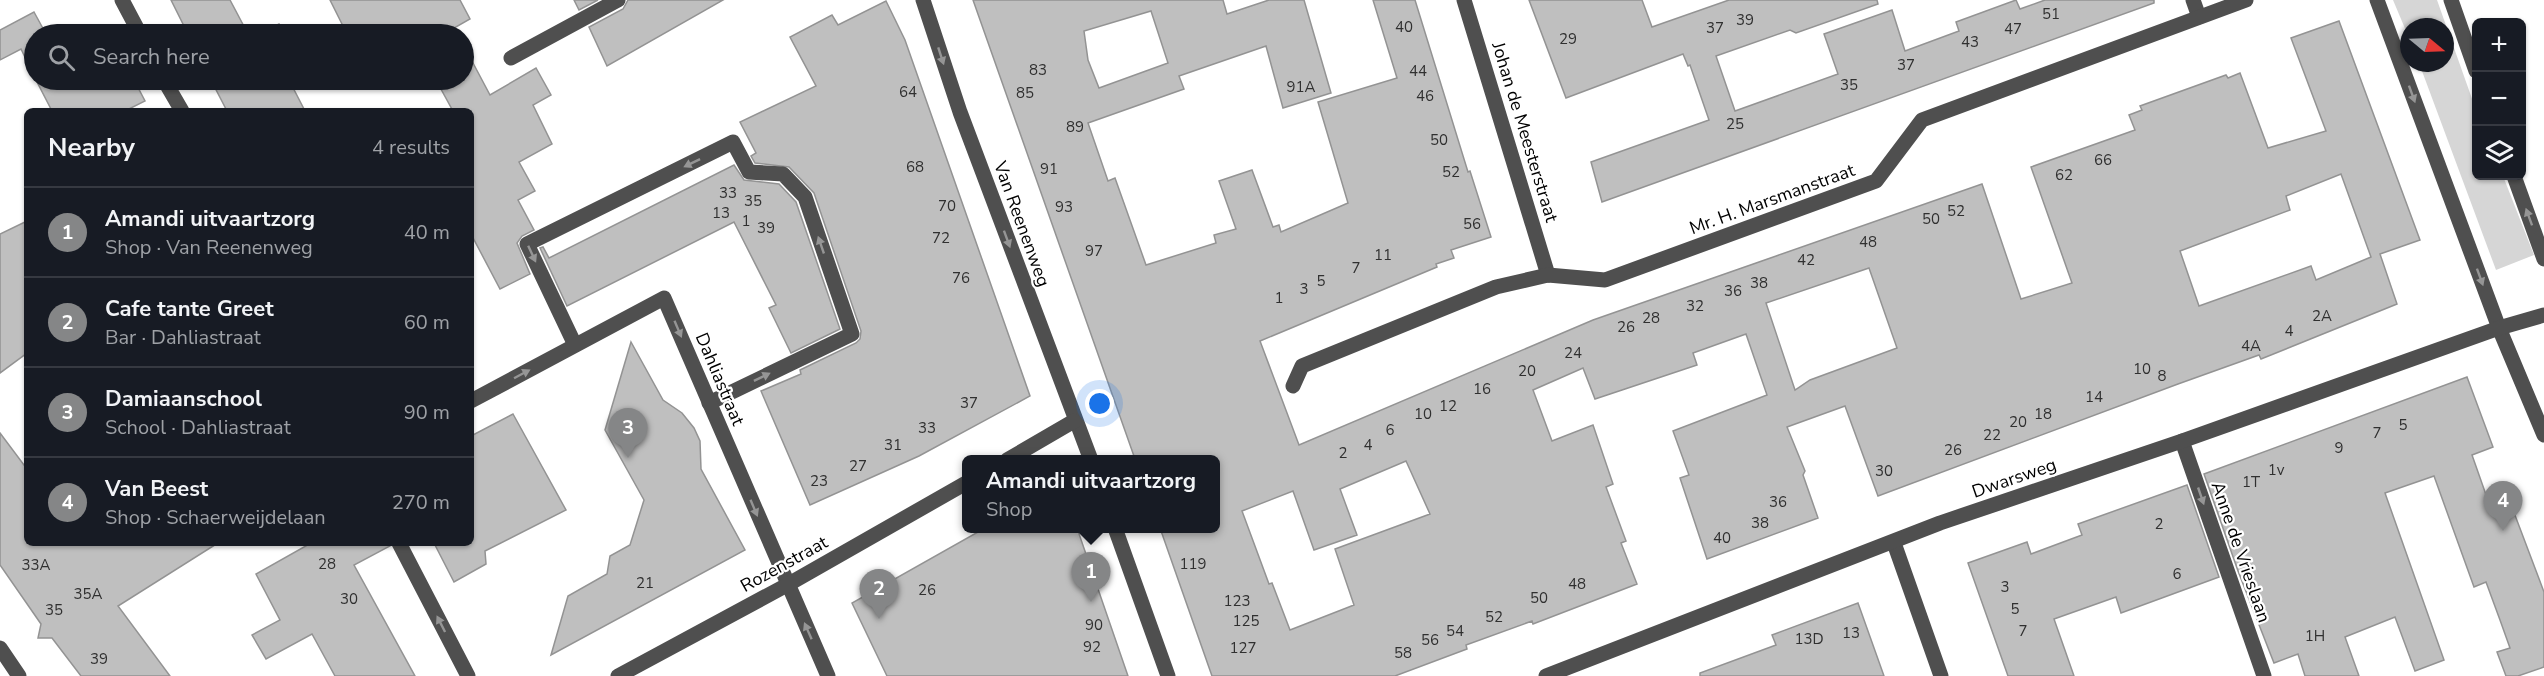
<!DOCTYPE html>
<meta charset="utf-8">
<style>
:root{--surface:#171b24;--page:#20242c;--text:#f1f3f6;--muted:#9ea1a6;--line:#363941;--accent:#858687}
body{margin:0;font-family:"Nunito Sans",sans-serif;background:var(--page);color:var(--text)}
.controls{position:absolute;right:18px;top:18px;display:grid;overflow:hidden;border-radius:9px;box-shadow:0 2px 4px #0004}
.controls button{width:54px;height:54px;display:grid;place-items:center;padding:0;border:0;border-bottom:2px solid var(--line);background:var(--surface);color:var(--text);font:30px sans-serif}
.compass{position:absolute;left:2400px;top:18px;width:54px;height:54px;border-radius:50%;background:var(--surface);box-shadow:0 2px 4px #0004;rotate:109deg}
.you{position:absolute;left:1100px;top:404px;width:21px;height:21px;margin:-15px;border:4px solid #fff;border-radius:50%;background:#1a73e8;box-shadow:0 0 0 9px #1a73e833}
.badge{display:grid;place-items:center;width:39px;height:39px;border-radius:50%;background:var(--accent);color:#fff;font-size:20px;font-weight:700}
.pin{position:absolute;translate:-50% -50px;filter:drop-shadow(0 2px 3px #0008)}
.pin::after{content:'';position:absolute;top:32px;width:21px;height:18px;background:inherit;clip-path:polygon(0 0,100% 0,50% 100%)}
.popup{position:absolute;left:962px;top:455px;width:258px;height:78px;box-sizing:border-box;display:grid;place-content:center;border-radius:9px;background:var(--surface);filter:drop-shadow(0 2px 4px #0005);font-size:20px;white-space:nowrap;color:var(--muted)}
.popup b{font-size:22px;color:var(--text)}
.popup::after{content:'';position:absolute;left:50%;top:100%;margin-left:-12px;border:12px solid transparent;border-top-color:var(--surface)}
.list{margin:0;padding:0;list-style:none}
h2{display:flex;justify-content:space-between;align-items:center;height:78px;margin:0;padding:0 24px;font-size:26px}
h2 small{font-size:20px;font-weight:400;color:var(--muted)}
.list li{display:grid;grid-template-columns:39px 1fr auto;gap:18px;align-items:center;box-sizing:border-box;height:90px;padding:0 24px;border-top:2px solid var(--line)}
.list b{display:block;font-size:22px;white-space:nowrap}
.list p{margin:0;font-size:20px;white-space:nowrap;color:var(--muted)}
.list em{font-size:20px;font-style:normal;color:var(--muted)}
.icon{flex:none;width:33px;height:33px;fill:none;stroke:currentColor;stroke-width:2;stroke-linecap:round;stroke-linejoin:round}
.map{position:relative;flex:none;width:2544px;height:676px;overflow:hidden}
.search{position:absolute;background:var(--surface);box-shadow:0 2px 4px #0004;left:24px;top:24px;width:450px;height:66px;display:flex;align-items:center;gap:15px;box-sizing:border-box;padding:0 21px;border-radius:33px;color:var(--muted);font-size:22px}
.panel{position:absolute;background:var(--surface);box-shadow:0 2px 4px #0004;left:24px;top:108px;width:450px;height:438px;border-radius:9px}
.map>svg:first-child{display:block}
.green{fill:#d6d6d6}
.building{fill:#bfbfbf;stroke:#939393;stroke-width:1.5;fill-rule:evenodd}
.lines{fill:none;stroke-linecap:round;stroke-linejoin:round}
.minor{stroke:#4f4f4f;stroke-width:15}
.oneway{fill:#959595}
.labels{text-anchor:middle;stroke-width:4.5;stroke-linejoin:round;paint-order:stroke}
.number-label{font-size:15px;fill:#303030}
.street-label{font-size:18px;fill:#000;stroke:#fff}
</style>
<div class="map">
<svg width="2544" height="676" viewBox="0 0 2544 676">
<rect width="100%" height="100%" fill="#fff"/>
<polygon class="green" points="2393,0 2437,0 2476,110 2476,176 2503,176 2534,255 2496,270 2419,63 2445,63 2445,27 2409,27 2409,38"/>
<g class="building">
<polygon points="171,0 230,0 248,34 188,34"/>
<polygon points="330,0 460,0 470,19 454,28 457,34 347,34"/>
<polygon points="574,0 598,0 579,10"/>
<polygon points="628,0 723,0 607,66 589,27 623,9"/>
<path d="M973 0H1223L1227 14 1269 0H1304L1331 93 1283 108 1266 46 1179 76 1184 89 1088 123 1108 181 1115 178 1146 265 1216 243 1214 235 1236 229 1219 181 1252 170 1273 227 1279 225 1281 232 1348 203 1318 102 1397 78 1373 0H1415L1468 172 1470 171 1491 237 1451 250 1454 258 1436 264 1437 267 1260 341 1299 445 1593 320 1982 184 2021 299 2072 283 2031 167 2135 130 2129 115 2142 110 2140 106 2226 75 2228 78 2240 73 2268 148 2326 131 2291 38 2339 21 2420 240 2380 254 2397 304 2261 359 2259 355 2178 384 1878 496 1845 406 1787 427 1805 471 1803 475 1818 518 1707 559 1680 478 1689 475 1673 431 1767 395 1746 334 1693 353 1697 365 1595 399 1583 368 1533 390 1552 441 1593 425 1613 484 1606 487 1626 541 1621 543 1637 584 1533 624 1532 621 1466 645 1467 649 1395 676H1212L1160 528H1215V459H1135ZM1151 11 1168 63 1099 88 1088 60 1084 31ZM2341 174 2371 257 2316 280 2311 266 2199 306 2180 251 2290 210 2286 196ZM1869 268 1897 348 1810 380 1795 390 1766 303ZM1406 461 1430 514 1335 549 1354 605 1290 630 1272 583 1269 584 1242 511 1293 491 1314 550 1357 535 1340 489Z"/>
<polygon points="1529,0 1642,0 1652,27 1729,0 1877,0 1878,4 1796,33 1790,30 1716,56 1735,111 1838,74 1824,34 1892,10 1905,51 1959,31 1956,22 2016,0 2020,9 2045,0 2154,0 2154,3 1602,202 1591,162 1709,120 1690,65 1688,66 1683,54 1566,98"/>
<polygon points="886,1 905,40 1030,396 919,456 810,505 761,391 801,374 800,370 856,343 860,339 861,331 814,193 789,167 755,163 751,156 756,153 740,122 816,86 790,37 832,15 838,25"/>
<polygon points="34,12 46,34 34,34 34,76 21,49 0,60 0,30"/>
<polygon points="279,24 285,34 259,34"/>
<polygon points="464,46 490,95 536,68 551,95 533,105 552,144 519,162 535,191 518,200 534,230 522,236 517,243 530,274 500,289 471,234 471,111 453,111 436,80 464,80"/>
<polygon points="36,80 134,80 145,101 125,111 52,111"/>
<polygon points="211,80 289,80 305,111 227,111"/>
<polygon points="734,165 744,180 779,184 796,202 840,329 791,353 769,308 776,305 734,222 567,306 540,248 543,247 549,258"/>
<polygon points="27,221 27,353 0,373 0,234"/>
<polygon points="631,342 663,400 682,413 694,428 700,441 701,469 745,550 551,655 568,596 607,574 610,556 630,545 644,500 605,430"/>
<polygon points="2467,377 2493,447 2472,455 2491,509 2510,502 2544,592 2544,667 2518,676 2506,676 2497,652 2510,648 2500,620 2486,582 2474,587 2434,476 2385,493 2444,660 2415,671 2395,617 2345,637 2359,676 2305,676 2298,654 2274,663 2238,571 2204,474"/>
<polygon points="513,414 566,510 485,551 486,564 454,582 434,543 471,543 471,436"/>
<polygon points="0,433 27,469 27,543 218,543 118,606 170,676 81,676 52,638 38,638 41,624 0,565"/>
<polygon points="2187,485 2219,577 2121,613 2116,597 2054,619 2074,676 2008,676 1968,563 2027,542 2031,554 2082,535 2078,524"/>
<polygon points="985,528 1077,528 1128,676 887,676 852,603"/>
<polygon points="311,543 389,543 390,546 354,565 415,676 335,676 312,634 266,659 252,635 280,620 256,574"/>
<polygon points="1858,603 1884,676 1700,676 1700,673 1776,645 1772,635"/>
</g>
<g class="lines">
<g class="minor">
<polyline points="122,0 140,34"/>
<polyline points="923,0 960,112 1091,460"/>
<polyline points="1464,0 1548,275"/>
<polyline points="2193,0 2199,17"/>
<polyline points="2377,0 2499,328 2544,435"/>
<polyline points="2451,0 2476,71"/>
<polyline points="511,58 618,0"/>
<polyline points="164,80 182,111"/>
<polyline points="2514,176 2544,259"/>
<polyline points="575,345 527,244 733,142 749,172 783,174 805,197 852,334 709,403"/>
<polyline points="1293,386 1302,366 1496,287 1548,275 1605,280 1876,181 1922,120 2246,0"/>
<polyline points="471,401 664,298 828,676"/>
<polyline points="2182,441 2264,676"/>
<polyline points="1007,460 1074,421"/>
<polyline points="1115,528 1168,676"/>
<polyline points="399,543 468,676"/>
<polyline points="1894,543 1941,676"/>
<polyline points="0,648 19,676"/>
<polyline points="618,676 787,585 966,483"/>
<polyline points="1546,676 1940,523 2182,441 2499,328 2544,315"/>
</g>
</g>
<defs><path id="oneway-solid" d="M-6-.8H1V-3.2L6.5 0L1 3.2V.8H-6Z" transform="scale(1.5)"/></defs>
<g class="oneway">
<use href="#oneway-solid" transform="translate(941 56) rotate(72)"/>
<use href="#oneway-solid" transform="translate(2412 94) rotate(70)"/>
<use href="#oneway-solid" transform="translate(692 163) rotate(154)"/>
<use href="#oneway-solid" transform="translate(2529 217) rotate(-110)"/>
<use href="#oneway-solid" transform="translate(1007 239) rotate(70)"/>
<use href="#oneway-solid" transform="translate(821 245) rotate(-109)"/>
<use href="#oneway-solid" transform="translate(532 254) rotate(65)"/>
<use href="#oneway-solid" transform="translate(2480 277) rotate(70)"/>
<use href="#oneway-solid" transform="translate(678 329) rotate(67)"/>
<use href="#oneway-solid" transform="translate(522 374) rotate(-28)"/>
<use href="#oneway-solid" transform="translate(762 377) rotate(-26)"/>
<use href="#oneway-solid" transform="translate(2201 496) rotate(71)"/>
<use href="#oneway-solid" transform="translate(754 508) rotate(67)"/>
<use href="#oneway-solid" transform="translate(441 624) rotate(-117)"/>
<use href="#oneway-solid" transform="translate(808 631) rotate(-114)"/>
</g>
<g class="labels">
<g class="number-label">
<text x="2051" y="19">51</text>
<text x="1745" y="25">39</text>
<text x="1404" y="32">40</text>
<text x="1715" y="33">37</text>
<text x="2013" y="34">47</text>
<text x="1568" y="44">29</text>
<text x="1970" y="47">43</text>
<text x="1906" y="70">37</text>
<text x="1038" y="75">83</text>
<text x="1418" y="76">44</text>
<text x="1849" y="90">35</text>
<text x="1301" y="92">91A</text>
<text x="908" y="97">64</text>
<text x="1025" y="98">85</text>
<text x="1425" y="101">46</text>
<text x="1735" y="129">25</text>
<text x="1075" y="132">89</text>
<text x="1439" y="145">50</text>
<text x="2103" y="165">66</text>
<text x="915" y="172">68</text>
<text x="1049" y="174">91</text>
<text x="1451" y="177">52</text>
<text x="2064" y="180">62</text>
<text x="728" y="198">33</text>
<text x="753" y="206">35</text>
<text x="947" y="211">70</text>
<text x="1064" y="212">93</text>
<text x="1956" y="216">52</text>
<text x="721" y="218">13</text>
<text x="1931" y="224">50</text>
<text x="746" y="226">1</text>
<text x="1472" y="229">56</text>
<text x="766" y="233">39</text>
<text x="941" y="243">72</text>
<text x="1868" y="247">48</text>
<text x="1094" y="256">97</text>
<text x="1383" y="260">11</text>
<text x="1806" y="265">42</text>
<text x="1356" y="273">7</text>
<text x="961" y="283">76</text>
<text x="1321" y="286">5</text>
<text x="1759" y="288">38</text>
<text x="1304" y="294">3</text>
<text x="1733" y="296">36</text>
<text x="1279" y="303">1</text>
<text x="1695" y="311">32</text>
<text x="2322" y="321">2A</text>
<text x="1651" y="323">28</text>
<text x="1626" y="332">26</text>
<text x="2289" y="336">4</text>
<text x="2251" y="351">4A</text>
<text x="1573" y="358">24</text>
<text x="2142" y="374">10</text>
<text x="1527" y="376">20</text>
<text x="2162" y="381">8</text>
<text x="1482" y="394">16</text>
<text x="2094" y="402">14</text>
<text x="969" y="408">37</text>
<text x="1448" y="411">12</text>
<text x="1423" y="419">10</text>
<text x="2043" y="419">18</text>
<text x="2018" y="427">20</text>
<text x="2403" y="430">5</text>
<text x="927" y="433">33</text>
<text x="1390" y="435">6</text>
<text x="2377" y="438">7</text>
<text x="1992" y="440">22</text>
<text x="893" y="450">31</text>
<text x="1368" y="450">4</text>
<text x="2339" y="453">9</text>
<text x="1953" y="455">26</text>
<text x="1343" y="458">2</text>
<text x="858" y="471">27</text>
<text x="2276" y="475">1v</text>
<text x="1884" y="476">30</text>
<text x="819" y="486">23</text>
<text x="2251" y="487">1T</text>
<text x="1778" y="507">36</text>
<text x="1760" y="528">38</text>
<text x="2159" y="529">2</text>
<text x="1722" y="543">40</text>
<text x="327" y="569">28</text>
<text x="1193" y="569">119</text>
<text x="36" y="570">33A</text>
<text x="2177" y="579">6</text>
<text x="645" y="588">21</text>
<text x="1577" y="589">48</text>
<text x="2005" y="592">3</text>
<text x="927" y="595">26</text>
<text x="88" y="599">35A</text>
<text x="1539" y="603">50</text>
<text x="349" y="604">30</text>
<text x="1237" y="606">123</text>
<text x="2015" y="614">5</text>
<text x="54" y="615">35</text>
<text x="1494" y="622">52</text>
<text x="1246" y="626">125</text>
<text x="1094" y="630">90</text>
<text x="1455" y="636">54</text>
<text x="2023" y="636">7</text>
<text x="1851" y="638">13</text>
<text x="2315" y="641">1H</text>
<text x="1809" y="644">13D</text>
<text x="1430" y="645">56</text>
<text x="1092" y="652">92</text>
<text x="1243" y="653">127</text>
<text x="1403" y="658">58</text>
<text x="99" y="664">39</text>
</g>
<g class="street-label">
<text transform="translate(1525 132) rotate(73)" y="6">Johan de Meesterstraat</text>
<text transform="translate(1772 199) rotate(-20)" y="6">Mr. H. Marsmanstraat</text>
<text transform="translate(1022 224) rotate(70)" y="6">Van Reenenweg</text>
<text transform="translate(720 379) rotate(67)" y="6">Dahliastraat</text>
<text transform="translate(2014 478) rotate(-19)" y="6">Dwarsweg</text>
<text transform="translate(2241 552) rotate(71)" y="6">Anne de Vrieslaan</text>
<text transform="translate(784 564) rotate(-29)" y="6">Rozenstraat</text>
</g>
</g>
</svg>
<div class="controls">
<button>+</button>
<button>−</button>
<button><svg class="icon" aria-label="layers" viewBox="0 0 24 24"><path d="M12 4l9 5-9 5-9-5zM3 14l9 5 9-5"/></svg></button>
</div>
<svg class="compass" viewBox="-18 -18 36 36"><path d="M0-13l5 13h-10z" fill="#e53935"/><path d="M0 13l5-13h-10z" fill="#9ea1a6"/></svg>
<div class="you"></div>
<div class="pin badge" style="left:1091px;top:602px">1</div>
<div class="popup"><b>Amandi uitvaartzorg</b>Shop</div>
<div class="pin badge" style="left:879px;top:619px">2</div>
<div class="pin badge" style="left:628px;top:458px">3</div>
<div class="pin badge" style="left:2503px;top:531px">4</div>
<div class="search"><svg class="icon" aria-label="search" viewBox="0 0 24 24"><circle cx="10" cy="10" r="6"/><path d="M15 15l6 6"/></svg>Search here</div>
<section class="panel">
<h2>Nearby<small>4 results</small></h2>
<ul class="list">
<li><span class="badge">1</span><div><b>Amandi uitvaartzorg</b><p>Shop · Van Reenenweg</p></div><em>40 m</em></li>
<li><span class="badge">2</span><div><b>Cafe tante Greet</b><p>Bar · Dahliastraat</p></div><em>60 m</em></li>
<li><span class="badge">3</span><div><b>Damiaanschool</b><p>School · Dahliastraat</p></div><em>90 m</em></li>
<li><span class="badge">4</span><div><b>Van Beest</b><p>Shop · Schaerweijdelaan</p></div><em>270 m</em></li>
</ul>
</section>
</div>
